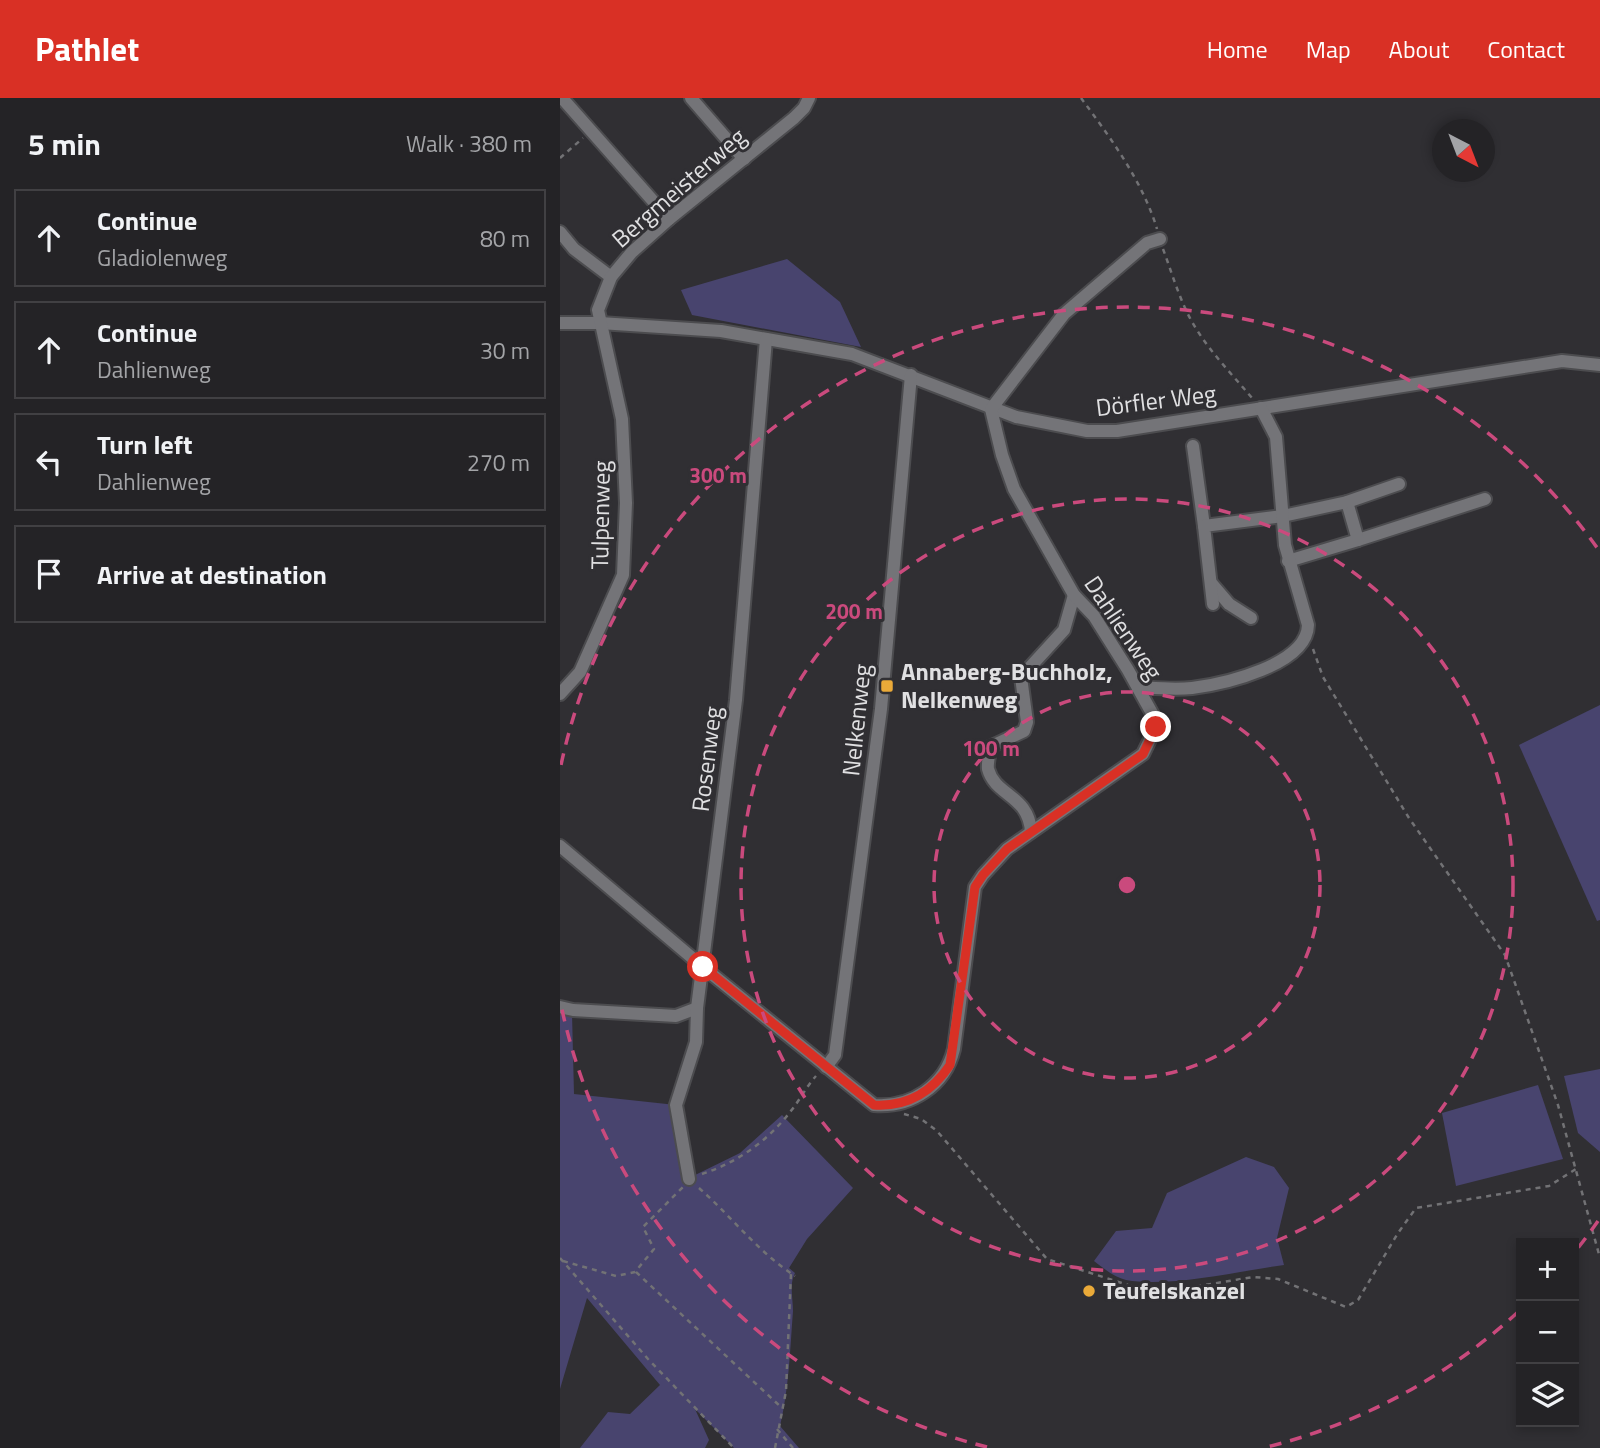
<!DOCTYPE html>
<meta charset="utf-8">
<style>
:root{--surface:#242326;--page:#302f32;--text:#f1f3f6;--muted:#a3a4a7;--line:#414043;--accent:#d93025}
body{margin:0;font-family:"Titillium Web",sans-serif;background:var(--page);color:var(--text)}
.controls{position:absolute;right:21px;bottom:21px;display:grid;overflow:hidden;border-radius:0px;box-shadow:0 4px 10px #0003}
.controls button{width:63px;height:63px;display:grid;place-items:center;padding:0;border:0;border-bottom:2px solid var(--line);background:var(--surface);color:var(--text);font:35px sans-serif}
.compass{position:absolute;left:872px;top:21px;width:63px;height:63px;border-radius:50%;background:var(--surface);box-shadow:0 4px 10px #0003;rotate:138deg}
.stop{position:absolute;width:21px;height:21px;margin:-16px;border:5px solid #d93025;border-radius:50%;background:#fff}
.stop.end{background:#d93025;border-color:#fff;box-shadow:0 2px 7px #0008}
.list{margin:0;padding:0;list-style:none}
h2{display:flex;justify-content:space-between;align-items:center;height:91px;margin:0;padding:0 28px;font-size:30px}
h2 small{font-size:23px;font-weight:400;color:var(--muted)}
.list li{display:grid;grid-template-columns:46px 1fr auto;gap:21px;align-items:center;box-sizing:border-box;height:98px;margin:0 14px 14px;padding:0 14px;border:2px solid var(--line);border-radius:0px}
.list b{display:block;font-size:26px;white-space:nowrap}
.list p{margin:0;font-size:23px;white-space:nowrap;color:var(--muted)}
.list em{font-size:23px;font-style:normal;color:var(--muted)}
.icon{flex:none;width:38px;height:38px;fill:none;stroke:currentColor;stroke-width:2;stroke-linecap:round;stroke-linejoin:round}
.map{position:relative;flex:none;width:1040px;height:1350px;overflow:hidden}
header{display:flex;align-items:center;gap:42px;box-sizing:border-box;height:98px;padding:0 35px;background:var(--accent);color:#fff}
header strong{font-size:33px}
nav{display:flex;gap:38px;margin-inline-start:auto;font-size:24px}
main{display:flex}
aside{flex:1;background:var(--surface)}
.map>svg:first-child{display:block}
.green{fill:#48446e}
.lines{fill:none;stroke-linecap:round;stroke-linejoin:round}
.minor-casing{stroke:#4c4c4f;stroke-width:16}
.path{stroke:#727275;stroke-width:2.5;stroke-dasharray:5 5;stroke-linecap:butt}
.minor{stroke:#747478;stroke-width:12}
.route{stroke:#d93025;stroke-width:9}
.ring{fill:none;stroke:#ca4a7d;stroke-width:3.5;stroke-dasharray:12 9}
.poi-dot{fill:#eaaa39;stroke:#302f33;stroke-width:2.5}
.labels{text-anchor:middle;stroke-width:6;stroke-linejoin:round;paint-order:stroke}
.street-label{font-size:24px;fill:#e0e0e2;stroke:#302f33}
.poi-label{font-size:24px;font-weight:bold;fill:#e0e0e2;stroke:#302f33;text-anchor:start}
.centre{fill:#ca4a7d;stroke:#302f33;stroke-width:3.5}
.ring-label{font-size:21px;text-anchor:middle;font-weight:bold;fill:#ca4a7d;stroke:#302f33;stroke-width:6;stroke-linejoin:round;paint-order:stroke}
</style>
<header>
<strong>Pathlet</strong>
<nav><a>Home</a><a>Map</a><a>About</a><a>Contact</a></nav>
</header>
<main>
<aside>
<h2>5 min<small>Walk · 380 m</small></h2>
<ul class="list">
<li><svg class="icon" aria-label="ahead" viewBox="0 0 24 24"><path d="M12 20V5M6 11l6-6 6 6"/></svg><div><b>Continue</b><p>Gladiolenweg</p></div><em>80 m</em></li>
<li><svg class="icon" aria-label="ahead" viewBox="0 0 24 24"><path d="M12 20V5M6 11l6-6 6 6"/></svg><div><b>Continue</b><p>Dahlienweg</p></div><em>30 m</em></li>
<li><svg class="icon" aria-label="left" viewBox="0 0 24 24"><path d="M17 20v-9H6M10 6l-5 5 5 5"/></svg><div><b>Turn left</b><p>Dahlienweg</p></div><em>270 m</em></li>
<li><svg class="icon" aria-label="arrive" viewBox="0 0 24 24"><path d="M6 21V4h12l-3 4 3 4H6"/></svg><div><b>Arrive at destination</b></div></li>
</ul>
</aside>
<div class="map">
<svg width="1040" height="1350" viewBox="0 0 1040 1350">
<rect width="100%" height="100%" fill="#302f33"/>
<g class="green">
<polygon points="227,161 280,204 301,249 132,217 121,192"/>
<polygon points="1040,607 1040,822 1037,823 959,647"/>
<path d="M0 912 12 915 14 996 116 1007 129 1080 180 1055 222 1017 293 1090 247 1141 229 1170 235 1175C229 1186 233 1201 233 1213 230 1252 229 1290 220 1328L239 1350H174L135 1311 149 1342 145 1350H20L48 1314 70 1316 100 1287 27 1200 0 1291Z"/>
<polygon points="1040,971 1040,1054 1018,1035 1004,978"/>
<polygon points="978,987 1003,1061 896,1088 882,1015"/>
<path d="M686 1059 714 1069 729 1090 717 1140 724 1167C680 1173 608 1190 566 1182 554 1179 543 1170 534 1163L556 1133 592 1130 607 1095Z"/>
</g>
<g class="lines">
<g class="minor-casing">
<g id="minor">
<polyline points="2,0 109,121"/>
<polyline points="131,0 184,61"/>
<polyline points="0,134 14,151 51,179"/>
<polyline points="0,225 40,225 161,233 292,256 456,319 527,333 557,333 1002,263 1040,267"/>
<polyline points="633,348 644,428"/>
<polyline points="798,442 925,401"/>
<polyline points="728,463 798,442 787,404"/>
<polyline points="651,485 669,506 691,520"/>
<polyline points="653,506 644,428 723,418 787,404 839,386"/>
<path d="M578 589C595 590 614 592 632 590 664 586 747 567 748 527L725 447 716 339 701 310"/>
<polyline points="0,596 20,574 63,477 66,405 62,321 38,212 51,179 72,154 109,121 234,20 244,10 249,0"/>
<path d="M471 734C469 697 435 698 428 671 427 665 430 655 430 649L464 633 467 624 461 579 504 532 514 497"/>
<path d="M0 748 143 869 314 1007C351 1010 385 988 394 951L415 789 423 777 447 751 583 656 596 629 593 617 568 572 534 518 514 497 454 391 442 357 431 311 504 216 587 145 600 141"/>
<polyline points="0,909 13,912 116,918 137,910"/>
<polyline points="266,969 275,957 321,611 351,277"/>
<polyline points="129,1081 116,1007 136,944 137,910 176,602 206,241"/>
</g>
</g>
<g class="path">
<path d="M521 0C550 39 583 84 597 131"/>
<polyline points="0,60 23,40"/>
<path d="M603 151C612 175 619 200 631 222 647 251 671 275 692 300"/>
<polyline points="753,551 763,579 849,720 945,857 998,1007 1040,1160"/>
<polyline points="344,1016 361,1021 377,1033 487,1161 568,1187 583,1189 633,1189 693,1179 718,1181 786,1209 798,1202 838,1135 856,1110 989,1088 1016,1071"/>
<path d="M142 1076C176 1065 208 1043 230 1014 240 1002 246 989 256 978"/>
<path d="M139 1090C172 1119 198 1154 235 1178"/>
<polyline points="0,1160 88,1261 174,1350"/>
<polyline points="3,1163 56,1178 75,1174 94,1151 83,1129 123,1089"/>
<polyline points="76,1174 222,1310"/>
<polyline points="217,1331 233,1350"/>
<polyline points="215,1350 226,1293 231,1175"/>
</g>
<use href="#minor" class="minor"/>
</g>
<g class="lines">
<path class="route" d="M143 869 314 1007C347 1009 372 994 390 967L415 789 423 777 447 751 583 656 596 629"/>
</g>
<g class="ring">
<circle cx="567" cy="787" r="193"/>
<circle cx="567" cy="787" r="386"/>
<path d="M1038 1123A579 579 0 0 1 1014 1155M958 1214A579 579 0 0 1 707 1349M427 1349A579 579 0 0 1 1 907M1 667A579 579 0 0 1 1038 451"/>
</g>
<g class="poi-dot">
<rect x="320" y="581" width="14" height="14" rx="3.5"/>
<circle cx="529" cy="1193" r="7"/>
</g>
<g class="labels">
<g class="street-label">
<text transform="translate(119 90) rotate(-41)" y="8">Bergmeisterweg</text>
<text transform="translate(596 303) rotate(-7)" y="8">Dörfler Weg</text>
<text transform="translate(41 417) rotate(-89)" y="8">Tulpenweg</text>
<text transform="translate(563 530) rotate(56)" y="8">Dahlienweg</text>
<text transform="translate(297 622) rotate(-84)" y="8">Nelkenweg</text>
<text transform="translate(147 661) rotate(-83)" y="8">Rosenweg</text>
</g>
<g class="poi-label">
<text x="341" y="582">Annaberg-Buchholz,<tspan x="341" dy="28">Nelkenweg</tspan></text>
<text x="543" y="1201">Teufelskanzel</text>
</g>
</g>
<circle cx="567" cy="787" r="10" class="centre"/>
<g class="ring-label">
<text x="158" y="385">300 m</text>
<text x="294" y="521">200 m</text>
<text x="431" y="658">100 m</text>
</g>
</svg>
<div class="controls">
<button>+</button>
<button>−</button>
<button><svg class="icon" aria-label="layers" viewBox="0 0 24 24"><path d="M12 4l9 5-9 5-9-5zM3 14l9 5 9-5"/></svg></button>
</div>
<svg class="compass" viewBox="-18 -18 36 36"><path d="M0-13l5 13h-10z" fill="#e53935"/><path d="M0 13l5-13h-10z" fill="#a3a4a7"/></svg>
<div class="stop" style="left:143px;top:869px"></div>
<div class="stop end" style="left:596px;top:629px"></div>
</div>
</main>
